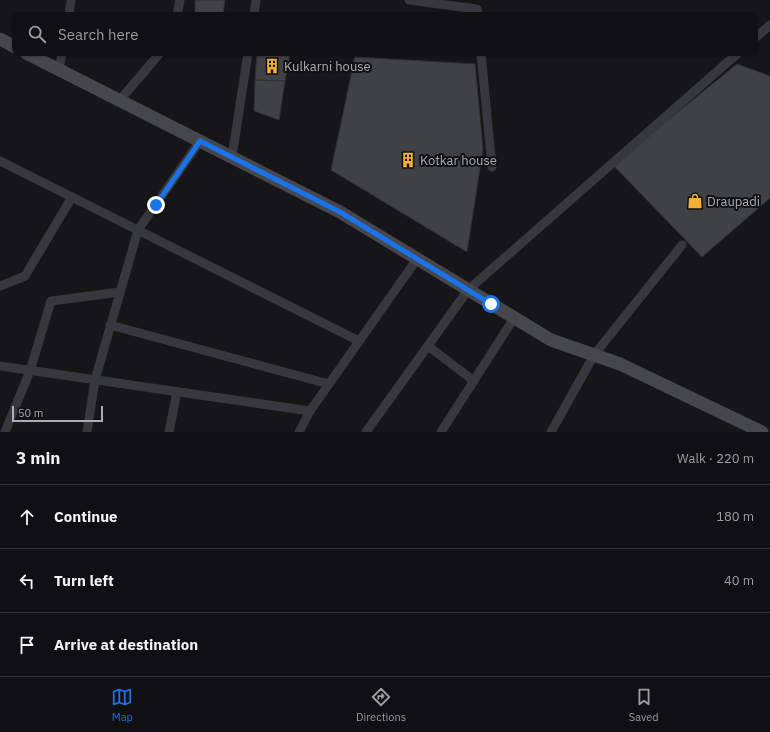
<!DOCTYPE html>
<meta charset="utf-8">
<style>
:root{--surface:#101012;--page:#1e1e20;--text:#f1f3f6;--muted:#9c9d9f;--line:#303032;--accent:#1a73e8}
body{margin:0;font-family:"IBM Plex Sans",sans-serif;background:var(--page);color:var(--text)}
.scale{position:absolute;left:12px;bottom:10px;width:91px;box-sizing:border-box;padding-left:4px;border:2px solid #a8adb8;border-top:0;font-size:11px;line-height:14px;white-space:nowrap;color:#a8adb8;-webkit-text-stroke:3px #111113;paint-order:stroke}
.stop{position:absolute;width:12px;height:12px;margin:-9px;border:3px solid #1a73e8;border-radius:50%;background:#fff}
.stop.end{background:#1a73e8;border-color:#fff;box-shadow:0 1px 4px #0008}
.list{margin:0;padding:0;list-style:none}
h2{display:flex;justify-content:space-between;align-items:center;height:52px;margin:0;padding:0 16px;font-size:17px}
h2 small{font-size:13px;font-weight:400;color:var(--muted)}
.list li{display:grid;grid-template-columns:26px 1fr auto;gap:12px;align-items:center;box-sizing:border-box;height:64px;padding:0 16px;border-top:1px solid var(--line)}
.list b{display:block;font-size:15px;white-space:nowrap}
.list em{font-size:13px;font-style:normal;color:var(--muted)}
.icon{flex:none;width:22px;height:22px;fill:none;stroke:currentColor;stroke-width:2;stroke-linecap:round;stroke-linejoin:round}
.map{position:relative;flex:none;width:770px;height:432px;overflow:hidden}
.search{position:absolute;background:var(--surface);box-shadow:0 1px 3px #0004;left:12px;right:12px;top:12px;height:44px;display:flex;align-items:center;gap:10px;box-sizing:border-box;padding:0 14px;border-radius:8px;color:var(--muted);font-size:15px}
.sheet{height:244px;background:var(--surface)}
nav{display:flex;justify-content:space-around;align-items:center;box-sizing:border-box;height:56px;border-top:1px solid var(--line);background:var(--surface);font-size:11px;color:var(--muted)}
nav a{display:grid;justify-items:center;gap:2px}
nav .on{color:var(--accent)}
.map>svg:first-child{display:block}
.building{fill:#404145;stroke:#303034}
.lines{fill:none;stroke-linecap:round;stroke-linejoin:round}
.street{stroke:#37383d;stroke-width:9}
.secondary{stroke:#45474d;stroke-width:13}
.route{stroke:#1a73e8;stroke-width:5}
.labels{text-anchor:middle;stroke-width:4;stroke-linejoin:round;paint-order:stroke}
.poi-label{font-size:13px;fill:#a8adb8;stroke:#111113;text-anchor:start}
</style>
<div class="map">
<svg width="770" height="432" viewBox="0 0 770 432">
<rect width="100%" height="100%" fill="#161618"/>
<g class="building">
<polygon points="195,0 225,0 223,15 195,15"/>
<polygon points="257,53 290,53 285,81 255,80"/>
<polygon points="355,57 475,64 483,149 467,252 331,170"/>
<polygon points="737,64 770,76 770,198 702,257 613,165"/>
<polygon points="255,80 285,81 279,120 254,111"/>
</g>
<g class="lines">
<g class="street">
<polyline points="409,0 477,9 478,15"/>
<polyline points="69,15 71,0"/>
<polyline points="177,15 180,0"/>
<polyline points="254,15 256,0"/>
<polyline points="755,38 770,25"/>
<polyline points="481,53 492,167"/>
<polyline points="59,70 62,53"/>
<polyline points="120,100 160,53"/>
<polyline points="232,157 248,53"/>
<polyline points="0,161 359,341"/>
<polyline points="0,286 25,276 72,197"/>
<polyline points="110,325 329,384"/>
<polyline points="428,346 474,381"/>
<polyline points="0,366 310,411"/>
<polyline points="5,432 30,371 51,301 120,292"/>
<polyline points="87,432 95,380 138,230 200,141"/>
<polyline points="169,432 177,392"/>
<polyline points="299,432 310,411 417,259"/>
<polyline points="366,432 468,290 738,53"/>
<polyline points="441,432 514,318"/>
<polyline points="551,432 594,355 682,245"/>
</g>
<g class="secondary">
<polyline points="0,39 15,47"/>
<polyline points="26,53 340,212 551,340 620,364 762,432"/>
</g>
</g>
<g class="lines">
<polyline class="route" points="156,205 200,141 340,212 491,304"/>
</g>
<defs>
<g id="building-bare" transform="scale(1.2)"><path d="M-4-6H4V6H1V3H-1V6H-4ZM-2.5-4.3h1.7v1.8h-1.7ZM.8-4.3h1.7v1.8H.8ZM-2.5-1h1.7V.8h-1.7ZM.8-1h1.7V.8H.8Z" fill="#f2b134" stroke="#111113" stroke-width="2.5" paint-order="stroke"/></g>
<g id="shop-bare" transform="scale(1.2)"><path d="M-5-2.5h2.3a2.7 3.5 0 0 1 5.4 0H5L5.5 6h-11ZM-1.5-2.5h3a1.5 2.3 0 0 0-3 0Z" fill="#f2b134" stroke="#111113" stroke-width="2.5" paint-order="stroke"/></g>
</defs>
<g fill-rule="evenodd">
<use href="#building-bare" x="272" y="66"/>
<use href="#building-bare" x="408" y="160"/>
<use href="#shop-bare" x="695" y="201"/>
</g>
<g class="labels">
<g class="poi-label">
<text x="284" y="71">Kulkarni house</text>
<text x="420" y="165">Kotkar house</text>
<text x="707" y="206">Draupadi</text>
</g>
</g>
</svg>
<div class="scale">50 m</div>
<div class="stop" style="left:491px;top:304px"></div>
<div class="stop end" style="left:156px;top:205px"></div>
<div class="search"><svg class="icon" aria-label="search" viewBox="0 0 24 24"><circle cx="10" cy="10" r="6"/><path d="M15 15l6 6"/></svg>Search here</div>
</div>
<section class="sheet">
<h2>3 min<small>Walk · 220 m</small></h2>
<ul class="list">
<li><svg class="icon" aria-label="ahead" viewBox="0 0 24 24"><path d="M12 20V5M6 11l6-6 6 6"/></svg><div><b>Continue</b></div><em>180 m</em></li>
<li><svg class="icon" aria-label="left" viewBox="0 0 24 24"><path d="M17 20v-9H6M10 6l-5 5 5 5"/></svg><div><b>Turn left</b></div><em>40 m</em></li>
<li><svg class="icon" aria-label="arrive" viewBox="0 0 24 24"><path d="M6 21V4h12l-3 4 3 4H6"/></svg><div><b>Arrive at destination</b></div></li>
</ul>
</section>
<nav>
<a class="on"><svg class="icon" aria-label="map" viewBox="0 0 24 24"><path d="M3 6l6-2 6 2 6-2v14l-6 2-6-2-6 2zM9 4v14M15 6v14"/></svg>Map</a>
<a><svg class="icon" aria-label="directions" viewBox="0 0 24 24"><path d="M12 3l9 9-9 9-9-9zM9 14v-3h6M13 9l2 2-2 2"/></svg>Directions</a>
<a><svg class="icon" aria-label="saved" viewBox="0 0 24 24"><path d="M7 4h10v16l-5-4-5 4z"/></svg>Saved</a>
</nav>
